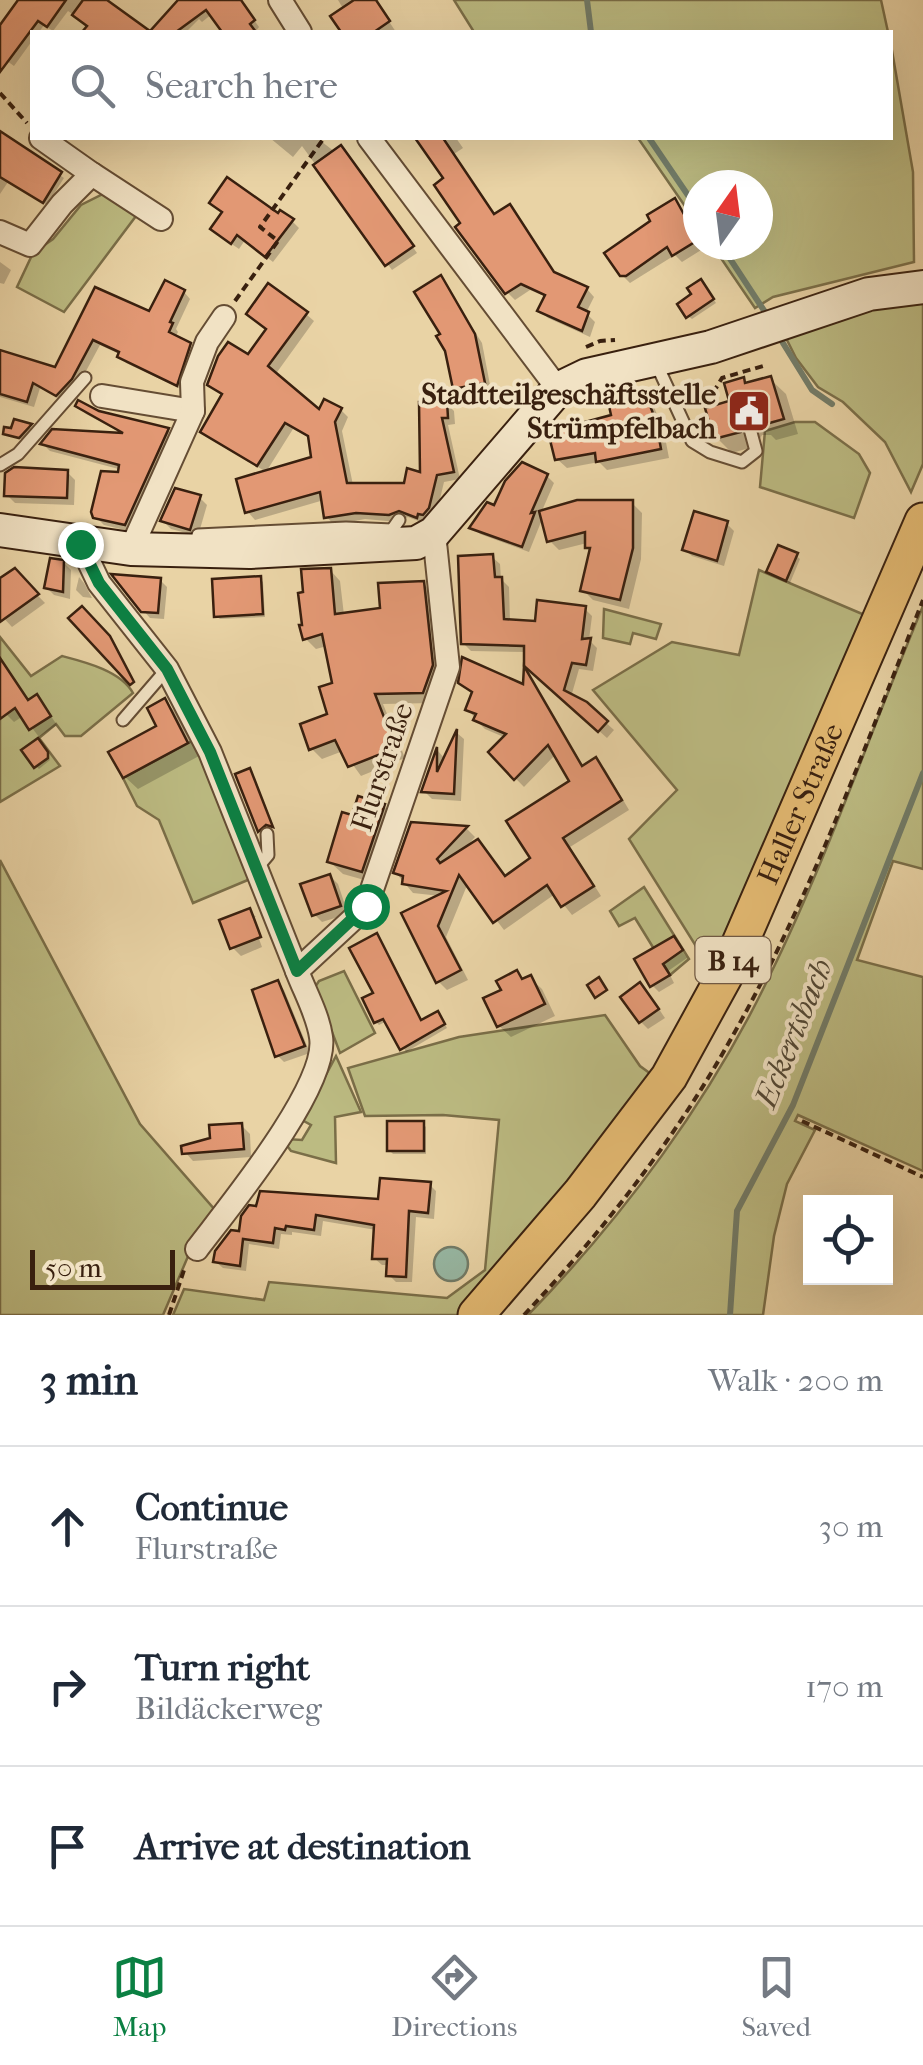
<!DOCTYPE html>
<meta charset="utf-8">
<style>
:root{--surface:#fff;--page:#f6f6f7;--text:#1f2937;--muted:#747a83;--line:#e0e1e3;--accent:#0b8043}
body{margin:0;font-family:"IM FELL French Canon",serif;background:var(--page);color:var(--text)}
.controls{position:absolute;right:30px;bottom:30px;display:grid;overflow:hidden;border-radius:0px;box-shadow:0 10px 40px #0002}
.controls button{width:90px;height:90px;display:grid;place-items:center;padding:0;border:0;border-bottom:2px solid var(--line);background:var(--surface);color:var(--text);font:50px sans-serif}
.compass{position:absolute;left:683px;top:170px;width:90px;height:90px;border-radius:50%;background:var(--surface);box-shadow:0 10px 40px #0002;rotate:14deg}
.scale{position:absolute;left:30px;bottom:25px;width:145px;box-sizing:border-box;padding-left:10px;border:5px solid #39200f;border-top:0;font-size:28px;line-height:35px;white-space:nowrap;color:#39200f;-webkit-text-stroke:8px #f1e2c4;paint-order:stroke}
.stop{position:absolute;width:30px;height:30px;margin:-22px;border:8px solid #0b8043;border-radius:50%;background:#fff}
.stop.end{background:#0b8043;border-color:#fff;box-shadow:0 2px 10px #0008}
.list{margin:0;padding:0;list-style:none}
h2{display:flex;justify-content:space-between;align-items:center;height:130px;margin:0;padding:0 40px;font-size:42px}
h2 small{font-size:32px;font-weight:400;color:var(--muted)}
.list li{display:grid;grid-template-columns:65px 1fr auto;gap:30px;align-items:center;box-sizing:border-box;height:160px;padding:0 40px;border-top:2px solid var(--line)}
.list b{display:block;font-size:38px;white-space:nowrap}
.list p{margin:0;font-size:32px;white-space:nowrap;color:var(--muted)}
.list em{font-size:32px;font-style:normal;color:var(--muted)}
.icon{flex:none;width:55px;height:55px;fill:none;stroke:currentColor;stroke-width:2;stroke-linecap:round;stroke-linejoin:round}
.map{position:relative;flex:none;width:923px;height:1315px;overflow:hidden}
.search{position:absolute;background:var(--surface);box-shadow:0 10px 40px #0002;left:30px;right:30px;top:30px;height:110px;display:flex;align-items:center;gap:25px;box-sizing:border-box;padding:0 35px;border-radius:0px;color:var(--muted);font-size:38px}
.sheet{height:610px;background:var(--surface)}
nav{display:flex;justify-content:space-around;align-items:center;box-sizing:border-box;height:140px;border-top:2px solid var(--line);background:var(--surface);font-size:28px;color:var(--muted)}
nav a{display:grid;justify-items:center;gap:5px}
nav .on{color:var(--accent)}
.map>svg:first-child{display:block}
.green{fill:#bcbb82;stroke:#7a6e48;stroke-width:2.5}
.water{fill:#97b8a4;stroke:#717b68;stroke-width:2.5}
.shadow{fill:#0003}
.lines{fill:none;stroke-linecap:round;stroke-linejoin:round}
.stream{stroke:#717b68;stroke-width:6}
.building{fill:#e29874;stroke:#39200f;stroke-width:2.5}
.lane-casing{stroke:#654d34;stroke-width:15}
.street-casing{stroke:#654d34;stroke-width:26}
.secondary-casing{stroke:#39200f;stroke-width:36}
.primary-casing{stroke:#39200f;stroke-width:39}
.path{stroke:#39200f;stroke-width:4;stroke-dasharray:8 5;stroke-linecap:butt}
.lane{stroke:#f1e2c4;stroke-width:11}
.street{stroke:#f1e2c4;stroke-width:22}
.secondary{stroke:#f1e2c4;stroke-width:32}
.primary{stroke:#e4ba72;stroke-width:35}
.route{stroke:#0b8043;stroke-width:12}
.labels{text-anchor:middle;stroke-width:8;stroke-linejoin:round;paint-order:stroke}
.shield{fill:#f1e2c4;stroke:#705a45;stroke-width:2.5}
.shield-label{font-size:28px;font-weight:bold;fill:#39200f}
.poi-label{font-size:30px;font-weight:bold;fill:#39200f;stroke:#f1e2c4;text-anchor:end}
.street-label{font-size:30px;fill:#39200f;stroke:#f1e2c4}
.water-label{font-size:32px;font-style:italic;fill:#504634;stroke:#f1e2c4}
</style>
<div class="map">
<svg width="923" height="1315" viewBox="0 0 923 1315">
<rect width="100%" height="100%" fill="#e9d3a5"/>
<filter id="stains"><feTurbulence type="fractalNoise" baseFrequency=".002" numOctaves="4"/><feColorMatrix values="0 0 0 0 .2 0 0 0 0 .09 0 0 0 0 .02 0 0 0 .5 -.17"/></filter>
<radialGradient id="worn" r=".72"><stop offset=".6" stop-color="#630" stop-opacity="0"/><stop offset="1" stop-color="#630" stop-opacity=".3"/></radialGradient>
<g class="green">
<polygon points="454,0 881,0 888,32 474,32"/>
<polygon points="891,45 913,172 914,262 773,297 755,308 712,245 758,245 758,185 698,185 698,225 638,138 890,138"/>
<polygon points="107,192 139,212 64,312 17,287 33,253 53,239 81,205"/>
<polygon points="923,303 923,464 911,492 885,442 843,402 818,387 796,358 783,332 875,307"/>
<polygon points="795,422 815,422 859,454 870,473 854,518 760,487 765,431"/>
<polygon points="759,570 867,616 714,975 629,839 677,790 593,690 672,642 739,655"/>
<path d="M923 606V869L893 861 857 960 923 977V1171L798 1115 795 1121 815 1130 787 1184 774 1236 763 1315H528C623 1217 710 1100 769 977 828 857 871 730 923 606Z"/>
<polygon points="604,609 661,624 656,639 633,633 630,644 603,638"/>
<path d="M0 637 31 676 62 656C85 662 121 671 133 693L81 736H65L56 724 39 738 60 766 0 802Z"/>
<polygon points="192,741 207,759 255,877 193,903 159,820 137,806 123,778"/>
<polygon points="0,860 140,1124 215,1210 189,1254 163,1315 0,1315"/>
<polygon points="644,887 689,959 670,975 635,918 619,926 610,911"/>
<polygon points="344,971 375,1033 340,1053 315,987 319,981"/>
<polygon points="605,1015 640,1066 655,1077 460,1315 173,1315 184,1289 264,1300 269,1282 447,1298 485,1270 499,1120 443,1115 365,1116 348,1068 459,1037"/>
<polygon points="336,1056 361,1112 335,1117 336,1163 291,1151 285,1143 286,1139 302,1140 311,1125 302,1120"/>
</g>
<circle class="water" cx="451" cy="1264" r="17"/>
<g class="shadow">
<polygon points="21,0 103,0 147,32 86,32 90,27 68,11 53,31 44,25 39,32 32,32 32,41 14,66 0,56 0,24 3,25"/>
<polygon points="182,0 230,0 244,6 259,27 255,32 225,32 212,14 202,22 199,19 186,32 152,32"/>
<polygon points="338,0 379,0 376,2 396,32 344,32 333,17 344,10"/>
<polygon points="0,134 64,178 47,205 8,182 0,194"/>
<polygon points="270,138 317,138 335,152 347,153 417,253 392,270 302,146 293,157"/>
<polygon points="418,138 456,138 463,148 454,154 496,216 510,207 557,276 587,289 594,297 586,313 595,322 590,337 548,318 540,311 546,297 530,290 515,300 507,292 463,224 447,179"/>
<polygon points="675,201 698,234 698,245 706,247 682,262 675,255 630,283 621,274 654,221"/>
<polygon points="292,221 299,228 273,262 245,240 239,249 220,236"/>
<polygon points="0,262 11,270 4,284 0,283"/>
<polygon points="441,278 482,343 491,390 463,396 455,388 443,335"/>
<polygon points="704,285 716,303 692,319 688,316 694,295"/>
<polygon points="96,291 151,315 184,292 190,299 176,329 178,332 175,338 196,352 183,390 126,363 121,355 100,345 78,386 64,401 40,388 34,407 0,397 0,353 56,370"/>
<polygon points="306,314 314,321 275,375 320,413 341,410 348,417 342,431 353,485 406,486 423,475 446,403 454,411 455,424 448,425 460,479 444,482 436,516 426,524 408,517 398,522 365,519 334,525 327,517 324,500 255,520 248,512 314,459 311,439 293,429 266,472 203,432 224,396 210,384"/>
<polygon points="770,379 786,394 798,434 776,440 771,435 762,435 756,446 732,453 717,438 743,380 748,385"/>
<polygon points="643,393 652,402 664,432 669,458 607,470 599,462 567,468 557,459"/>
<polygon points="78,406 168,430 175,438 133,532 104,525 95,516 130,472 50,451 43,444 125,435 86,414"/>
<polygon points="15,422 33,429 23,440 6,433 13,430"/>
<polygon points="67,472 75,480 74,505 15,503 7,495"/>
<polygon points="547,476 554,483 541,513 632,503 642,513 641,559 629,609 593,600 583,590 592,551 587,543 559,550 549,540 543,517 529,552 480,534 473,527"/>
<polygon points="199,497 207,505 198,536 171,529 163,521"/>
<polygon points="727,524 734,531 724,566 692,556 684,549"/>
<polygon points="796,556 800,559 790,583 769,572"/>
<polygon points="492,557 500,564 501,579 509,587 510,622 537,624 585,609 592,616 589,640 597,648 593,671 579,669 571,697 585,704 614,730 607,738 534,673 526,652 471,651 463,643"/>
<polygon points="63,562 71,570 70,599 54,595 46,587"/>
<polygon points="330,570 340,581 344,615 382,611 423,583 434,594 442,677 433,703 383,704 405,758 361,776 343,751 322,759 311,748 330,715 335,685 327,646 316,649 305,638"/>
<polygon points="14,571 45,603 12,627 0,614 0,581"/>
<polygon points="79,577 84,583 92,598 83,597 76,590"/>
<polygon points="260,579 263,582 265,617 220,619 216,616"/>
<polygon points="160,580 167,587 164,619 150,618 143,610"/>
<polygon points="526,672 584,767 596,760 605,769 629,810 570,847 601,896 572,915 555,894 504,930 468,883 446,937 468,980 447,990 438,981 404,914 440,896 413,893 396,873 413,824 467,829 475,837 466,847 478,842 507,878 533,859 573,782 556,754 524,787 491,753 506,738 485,729 476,720 468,709 474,694 461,682 526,688"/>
<polygon points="11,679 30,702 44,706 57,725 39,737 23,716 14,722 6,714 0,704 0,686"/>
<polygon points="165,701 177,714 199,756 138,789 125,777 160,727"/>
<polygon points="457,733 464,739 461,801 432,799 424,791 438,751 445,759"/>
<polygon points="38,741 50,760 39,769 36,766"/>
<polygon points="250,771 274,828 270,827 263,834 238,775"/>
<polygon points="384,806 397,819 375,883 343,874 330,862"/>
<polygon points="330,876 338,884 348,914 322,922 314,914"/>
<polygon points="250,911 256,917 251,917 262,947 241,956 232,947"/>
<polygon points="673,939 687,958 668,971 674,983 659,992 652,985"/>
<polygon points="517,973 524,981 530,978 542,989 555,1016 511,1037 499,1026 486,999 504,991"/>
<polygon points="277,983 284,990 310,1053 284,1062 278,1056"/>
<polygon points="648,993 665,1018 648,1029 641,1022"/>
<polygon points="365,1000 422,1023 441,1017 447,1028 406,1052 387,1021 379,1025 376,1022"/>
<polygon points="423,1124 426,1127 426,1154 393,1154 389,1150"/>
<polygon points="242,1126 250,1134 251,1157 193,1161 185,1152"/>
<polygon points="429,1184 436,1191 434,1219 416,1217 412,1282 396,1282 389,1275 390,1265 382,1265 374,1258 376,1230 323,1221 321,1236 292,1232 292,1235 281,1234 279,1249 249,1244 246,1271 223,1268 216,1262 241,1233 243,1217 381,1202"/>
</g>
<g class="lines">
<g class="stream">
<polyline points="587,0 591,32"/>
<polyline points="649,138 698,210"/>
<polyline points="721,245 767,315"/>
<polyline points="778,335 812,390 832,404"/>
<polyline points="730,1315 737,1211 793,1105 923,773"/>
</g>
</g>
<g class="building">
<polygon points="18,0 66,0 47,27 38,21 0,72 0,25"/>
<polygon points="83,0 107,0 150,31 178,0 241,0 255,20 250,24 256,32 222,32 206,10 176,32 82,32 87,26 72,15"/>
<polygon points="354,0 376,0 390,21 374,32 341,32 330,16"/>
<polygon points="0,131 62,172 43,203 0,177"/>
<polygon points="415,138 443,138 494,214 510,204 554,272 588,287 578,307 589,312 582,331 537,311 545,295 521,284 505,294 455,227 460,223 434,185 443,178"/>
<polygon points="341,145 414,246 385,266 313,165"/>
<polygon points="227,177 278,213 280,210 294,219 265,257 237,235 231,244 210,229 222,212 209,203"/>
<polygon points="675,198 698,240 672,256 667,247 626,276 620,276 604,253 650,221 647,215"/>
<polygon points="441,275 475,334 485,383 453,389 445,351 436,336 440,334 414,292"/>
<polygon points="701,279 714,299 686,318 677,304 691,294 687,288"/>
<polygon points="165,280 185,290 170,322 173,323 169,332 191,343 177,386 117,357 119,352 93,340 72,379 56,396 33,383 27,402 0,394 0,350 55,367 95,287 149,311"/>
<polygon points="268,283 308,312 268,366 319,409 324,399 342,408 335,422 347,483 404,483 407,468 420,472 419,402 447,401 448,418 442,418 454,472 437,475 429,508 423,515 418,514 417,518 399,511 389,515 356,513 324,518 320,492 245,513 236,479 311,457 308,436 285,423 257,466 200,432 222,394 207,385 218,356 228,342 248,354 266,329 246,314"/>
<polygon points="771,376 784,419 759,426 753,420 747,420 741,432 714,439 705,408 729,401 724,383 744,377 745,383"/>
<polygon points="644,390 656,421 661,449 596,462 595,453 555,460 548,432 611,415 607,397"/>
<polygon points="78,400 99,411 169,428 125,525 93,518 91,512 101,471 118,472 119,465 40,444 52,429 123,433 75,406"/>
<polygon points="14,419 32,424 19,438 3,434 4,427 11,428"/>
<polygon points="522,462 548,474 531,513 535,512 522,547 469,528 487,502 494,505 505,481"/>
<polygon points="14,467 68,470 67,498 4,496 5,473"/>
<polygon points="175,488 201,495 190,530 160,521"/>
<polygon points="577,500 633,500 633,548 620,600 580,591 590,548 585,548 585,532 547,542 539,511"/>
<polygon points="694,511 728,521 717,561 682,550"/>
<polygon points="778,545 798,553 786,581 766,572"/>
<polygon points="493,554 495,577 502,577 504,619 535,621 537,600 586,606 582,639 591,638 586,665 572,663 564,690 587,702 608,721 598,732 524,666 524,646 461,644 458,556"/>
<polygon points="50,558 64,560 63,592 44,588"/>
<polygon points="15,568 39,594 0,622 0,578"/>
<polygon points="331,568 335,614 380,608 378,583 424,581 433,665 423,693 375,694 396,748 348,767 335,740 309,750 300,724 327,714 319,687 332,683 322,634 303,640 299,625 302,625 298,593 303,592 301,569"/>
<polygon points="111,574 161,578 158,613 141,612"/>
<polygon points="261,576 263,614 214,617 212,579"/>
<polygon points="82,606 110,636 134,682 130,685 68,618"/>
<polygon points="462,657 523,684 524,666 582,766 596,757 622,800 563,838 594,886 561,907 547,885 493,923 459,875 438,926 461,970 436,983 401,913 446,891 402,884 403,876 393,873 411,822 468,826 437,859 440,863 478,839 505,876 530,858 506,821 569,781 548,745 514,780 488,752 506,734 473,720 476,714 465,710 472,692 458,683"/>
<polygon points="0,658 28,700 37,694 51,716 29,730 15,708 0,719"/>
<polygon points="165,698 188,743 123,778 108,752 156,726 147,708"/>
<polygon points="457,729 454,794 421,792 437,747 437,772"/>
<polygon points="38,738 48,752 48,758 34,768 21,750"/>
<polygon points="250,768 273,827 266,825 258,832 235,774"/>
<polygon points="358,796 385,804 362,872 327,862 342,812 352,815"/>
<polygon points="330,874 341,906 312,916 300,884"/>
<polygon points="250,908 261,937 230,949 219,920"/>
<polygon points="377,933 421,1020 438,1011 445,1024 400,1050 383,1019 374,1023 362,998 373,993 349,948"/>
<polygon points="674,936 683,950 663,964 670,975 650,987 634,959"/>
<polygon points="517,970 522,979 531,975 545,1004 497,1027 483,998 501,990 496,981"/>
<polygon points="599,977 607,990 595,998 587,985"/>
<polygon points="278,980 305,1046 275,1057 252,990"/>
<polygon points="640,982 659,1009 639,1023 620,997"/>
<rect x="387" y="1121" width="37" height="30"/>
<polygon points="242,1123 244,1149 182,1154 181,1146 210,1138 209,1125"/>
<polygon points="380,1178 431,1182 428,1213 409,1211 406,1277 386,1276 387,1259 372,1259 374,1225 316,1215 314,1230 286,1226 285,1230 275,1228 273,1243 243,1239 240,1266 213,1262 215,1251 231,1230 239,1231 241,1216 249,1205 256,1206 260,1191 378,1199"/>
</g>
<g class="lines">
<g class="lane-casing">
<g id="lane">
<polyline points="656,363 692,441 710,452 742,462 756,451 750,429"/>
<polyline points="0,465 18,454 85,378"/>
<polyline points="198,535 346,528 392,530 399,520"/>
<polyline points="123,720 167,669"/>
<polyline points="256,869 268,855 267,834"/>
</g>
</g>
<g class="street-casing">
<g id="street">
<polyline points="280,0 300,32"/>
<polyline points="369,138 558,389"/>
<polyline points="92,174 161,219"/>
<polyline points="0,232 30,245 62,204 92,174 41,138"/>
<polyline points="102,396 193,411"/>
<polyline points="80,543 99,583 167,669 210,752 297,971"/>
<polyline points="131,549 193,411 192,382 207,342 224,317"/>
<path d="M197 1249C228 1208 329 1086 321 1037 318 1015 305 992 297 971L366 907 448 667 434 533"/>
</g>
</g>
<g class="secondary-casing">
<polyline id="secondary" points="0,530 131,549 250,552 416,543 434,533 558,389 587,375 711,347 869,294 923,287"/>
</g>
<g class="primary-casing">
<g id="primary">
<path id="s1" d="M476 1315 580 1194 669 1077 731 964 923 521"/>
</g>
</g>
<g class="path">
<polyline points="0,93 27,123"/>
<polyline points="235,301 278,241 260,227 324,138"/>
<polyline points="586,347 600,341 615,340"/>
<polyline points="688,400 713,393 722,378 763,366"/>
<polyline points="802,1121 923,1177"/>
<polyline points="169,1315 185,1267"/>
<path d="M524 1315C603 1231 676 1138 732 1037 810 899 865 747 923 600"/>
</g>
<use href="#lane" class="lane"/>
<use href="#street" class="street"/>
<use href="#secondary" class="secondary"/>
<use href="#primary" class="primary"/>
</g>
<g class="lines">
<polyline class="route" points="80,544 99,583 167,669 210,752 297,971 366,906"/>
</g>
<defs>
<g id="civic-square" transform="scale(2.25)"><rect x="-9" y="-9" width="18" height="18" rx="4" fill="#8f2418" stroke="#f1e2c4"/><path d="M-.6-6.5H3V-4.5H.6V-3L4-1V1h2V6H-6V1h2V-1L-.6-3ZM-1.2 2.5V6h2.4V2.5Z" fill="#fff"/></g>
</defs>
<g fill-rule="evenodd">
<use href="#civic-square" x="749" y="411"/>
</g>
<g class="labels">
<rect class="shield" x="695.5" y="937" width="75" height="46" rx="8"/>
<g class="shield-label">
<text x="733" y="970">B 14</text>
</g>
<g class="poi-label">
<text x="716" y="404">Stadtteilgeschäftsstelle<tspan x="716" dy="34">Strümpfelbach</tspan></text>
</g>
<g class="street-label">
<text transform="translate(382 767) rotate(-71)" y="10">Flurstraße</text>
<text dy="10" stroke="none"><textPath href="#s1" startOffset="610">Haller Straße</textPath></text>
</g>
<g class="water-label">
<text transform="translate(793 1033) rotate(-68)" y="11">Eckertsbach</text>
</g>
</g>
<rect width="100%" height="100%" filter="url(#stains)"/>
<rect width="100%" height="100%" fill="url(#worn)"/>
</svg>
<div class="controls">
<button><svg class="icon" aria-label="locate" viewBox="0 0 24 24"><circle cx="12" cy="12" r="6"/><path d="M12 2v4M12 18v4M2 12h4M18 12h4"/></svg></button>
</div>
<svg class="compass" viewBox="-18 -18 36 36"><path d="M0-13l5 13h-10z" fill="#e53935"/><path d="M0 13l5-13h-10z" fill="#747a83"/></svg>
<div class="scale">50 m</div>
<div class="stop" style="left:366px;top:906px"></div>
<div class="stop end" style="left:80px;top:544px"></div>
<div class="search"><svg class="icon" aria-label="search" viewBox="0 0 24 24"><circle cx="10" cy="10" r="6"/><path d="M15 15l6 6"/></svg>Search here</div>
</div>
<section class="sheet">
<h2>3 min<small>Walk · 200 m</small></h2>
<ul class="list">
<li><svg class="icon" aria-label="ahead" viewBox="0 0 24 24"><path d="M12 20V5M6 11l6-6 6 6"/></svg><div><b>Continue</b><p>Flurstraße</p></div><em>30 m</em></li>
<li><svg class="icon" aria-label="right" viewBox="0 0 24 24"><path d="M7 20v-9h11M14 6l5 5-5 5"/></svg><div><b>Turn right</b><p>Bildäckerweg</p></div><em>170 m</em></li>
<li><svg class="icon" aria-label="arrive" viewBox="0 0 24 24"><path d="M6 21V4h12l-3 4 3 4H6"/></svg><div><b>Arrive at destination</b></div></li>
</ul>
</section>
<nav>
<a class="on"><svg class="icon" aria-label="map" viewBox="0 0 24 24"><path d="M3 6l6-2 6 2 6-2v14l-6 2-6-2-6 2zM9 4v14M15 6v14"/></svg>Map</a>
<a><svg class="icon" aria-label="directions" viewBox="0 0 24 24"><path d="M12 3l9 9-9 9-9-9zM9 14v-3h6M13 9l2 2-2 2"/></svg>Directions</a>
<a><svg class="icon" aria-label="saved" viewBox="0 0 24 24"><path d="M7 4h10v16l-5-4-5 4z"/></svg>Saved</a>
</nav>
